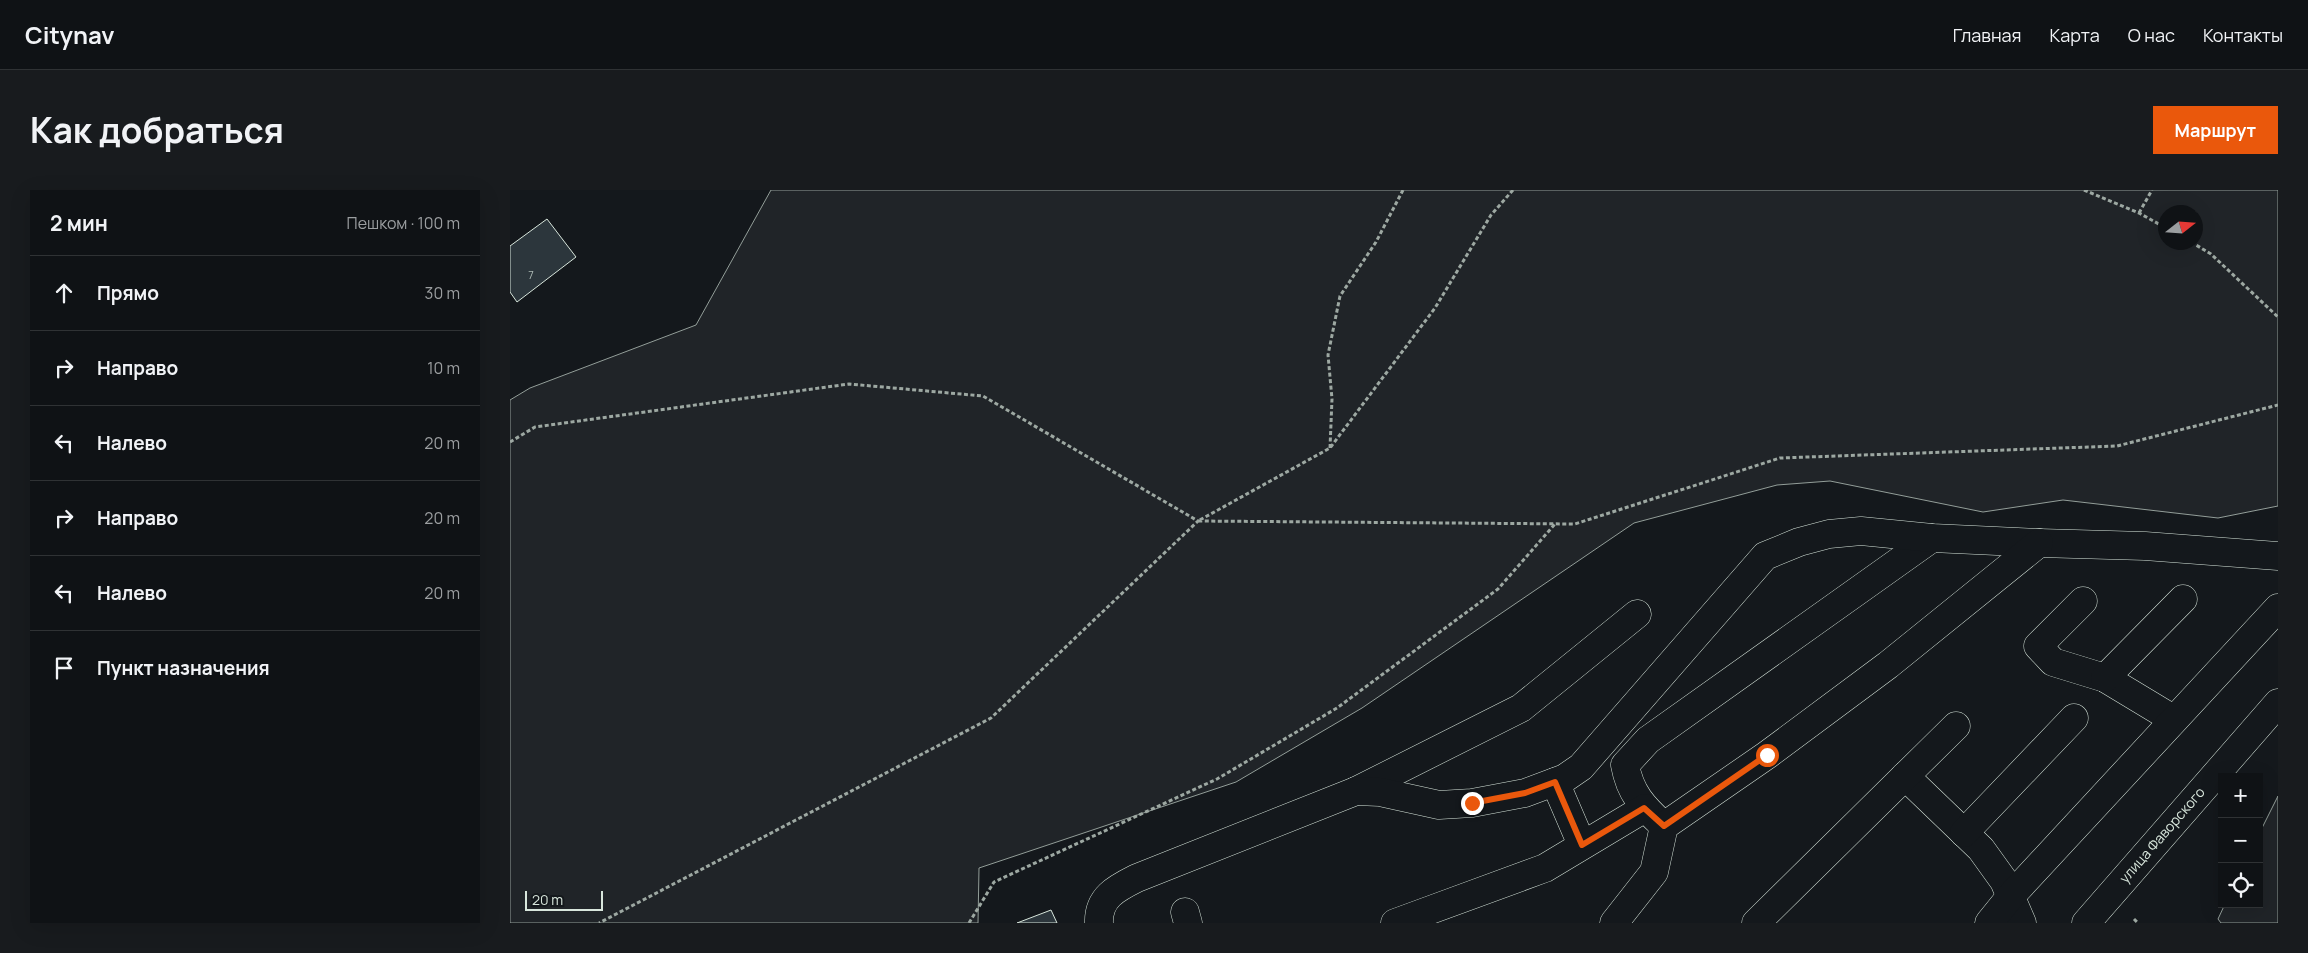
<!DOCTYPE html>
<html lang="ru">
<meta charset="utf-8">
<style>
:root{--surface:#0f1215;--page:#181b1e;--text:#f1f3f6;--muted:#9b9ea0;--line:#2f3234;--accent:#ea580c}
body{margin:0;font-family:Manrope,sans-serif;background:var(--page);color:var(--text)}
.controls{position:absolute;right:15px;bottom:15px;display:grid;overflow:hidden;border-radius:0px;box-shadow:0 5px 20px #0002}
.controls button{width:45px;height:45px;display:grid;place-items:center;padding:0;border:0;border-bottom:1px solid var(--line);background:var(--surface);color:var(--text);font:25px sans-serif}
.compass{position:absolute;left:1648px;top:15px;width:45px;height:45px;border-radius:50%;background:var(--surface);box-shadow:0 5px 20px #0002;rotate:73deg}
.scale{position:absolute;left:15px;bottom:12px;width:78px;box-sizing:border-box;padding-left:5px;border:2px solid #d8e6dc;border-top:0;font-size:14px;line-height:18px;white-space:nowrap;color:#d8e6dc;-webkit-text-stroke:4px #14181c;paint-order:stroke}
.stop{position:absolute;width:15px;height:15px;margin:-11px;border:4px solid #ea580c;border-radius:50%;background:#fff}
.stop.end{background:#ea580c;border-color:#fff;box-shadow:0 1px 5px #0008}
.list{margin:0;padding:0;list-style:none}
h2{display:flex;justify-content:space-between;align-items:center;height:65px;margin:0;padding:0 20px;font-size:21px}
h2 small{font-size:16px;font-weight:400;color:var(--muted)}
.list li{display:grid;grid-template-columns:32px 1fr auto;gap:15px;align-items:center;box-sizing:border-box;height:75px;padding:0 20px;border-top:1px solid var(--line)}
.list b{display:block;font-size:19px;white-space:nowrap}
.list em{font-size:16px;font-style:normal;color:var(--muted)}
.icon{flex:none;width:28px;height:28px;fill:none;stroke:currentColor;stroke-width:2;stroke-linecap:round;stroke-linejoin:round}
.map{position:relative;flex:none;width:1768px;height:733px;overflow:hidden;border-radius:0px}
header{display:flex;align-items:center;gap:30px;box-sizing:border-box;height:70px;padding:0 25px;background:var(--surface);border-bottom:1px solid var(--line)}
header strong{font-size:24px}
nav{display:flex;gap:28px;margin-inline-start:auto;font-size:18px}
.intro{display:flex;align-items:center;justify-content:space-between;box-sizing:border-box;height:120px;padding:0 30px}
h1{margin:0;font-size:35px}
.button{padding:12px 22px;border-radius:0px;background:var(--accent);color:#fff;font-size:18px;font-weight:700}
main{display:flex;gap:30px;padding:0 30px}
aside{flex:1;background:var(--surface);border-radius:0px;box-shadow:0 5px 20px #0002}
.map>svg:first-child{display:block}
.green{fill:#202428;stroke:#939e99;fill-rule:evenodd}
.building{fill:#2c363c;stroke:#d8e6dc}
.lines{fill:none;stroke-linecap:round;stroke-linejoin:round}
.minor-casing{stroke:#d8e6dc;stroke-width:29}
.path{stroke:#9da8a2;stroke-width:3;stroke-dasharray:4 2.5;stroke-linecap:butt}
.minor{stroke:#14181c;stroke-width:28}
.route{stroke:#ea580c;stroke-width:6}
.labels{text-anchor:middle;stroke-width:4;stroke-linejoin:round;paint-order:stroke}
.number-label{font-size:11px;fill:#adbab4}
.street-label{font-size:14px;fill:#d8e6dc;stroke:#14181c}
</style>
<header>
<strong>Citynav</strong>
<nav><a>Главная</a><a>Карта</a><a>О нас</a><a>Контакты</a></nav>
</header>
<div class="intro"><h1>Как добраться</h1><a class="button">Маршрут</a></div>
<main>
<aside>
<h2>2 мин<small>Пешком · 100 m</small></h2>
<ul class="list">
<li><svg class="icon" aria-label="ahead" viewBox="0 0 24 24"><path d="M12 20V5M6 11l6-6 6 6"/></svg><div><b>Прямо</b></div><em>30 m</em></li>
<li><svg class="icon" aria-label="right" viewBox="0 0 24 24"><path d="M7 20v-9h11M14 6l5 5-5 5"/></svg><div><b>Направо</b></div><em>10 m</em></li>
<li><svg class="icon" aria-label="left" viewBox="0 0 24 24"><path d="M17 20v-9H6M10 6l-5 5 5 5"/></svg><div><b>Налево</b></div><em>20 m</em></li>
<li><svg class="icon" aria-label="right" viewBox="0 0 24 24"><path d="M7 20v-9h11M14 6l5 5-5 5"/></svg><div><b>Направо</b></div><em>20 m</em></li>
<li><svg class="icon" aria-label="left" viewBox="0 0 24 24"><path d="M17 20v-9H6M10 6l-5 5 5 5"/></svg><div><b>Налево</b></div><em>20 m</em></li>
<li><svg class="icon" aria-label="arrive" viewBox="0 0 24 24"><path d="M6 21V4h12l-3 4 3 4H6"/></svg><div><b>Пункт назначения</b></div></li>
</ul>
</aside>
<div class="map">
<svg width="1768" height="733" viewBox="0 0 1768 733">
<rect width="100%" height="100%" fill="#14181c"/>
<g class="green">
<path d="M261 0H1768V316L1708 328 1553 310 1473 322 1320 291 1267 295 1124 333 852 518 726 592 469 678 468 733H0V210L20 198 186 135ZM1656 22H1686V52H1656Z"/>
<polygon points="1768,606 1768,733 1711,733 1708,729 1715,714 1749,714 1749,644"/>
</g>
<g class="building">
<polygon points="37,29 66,67 7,112 0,102 0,56"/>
<polygon points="541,720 547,733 507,733"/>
</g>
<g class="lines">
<g class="minor-casing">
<g id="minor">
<polyline points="1573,411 1528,456 1543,472 1595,488 1663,529"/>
<polyline points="1595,488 1673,409"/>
<polyline points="1395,586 1471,659 1494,691 1512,733"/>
<polyline points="1045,592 1072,655"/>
<polyline points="846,601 1011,518 1127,424"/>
<path d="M1154 636C1133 617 1120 603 1115 575L1138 550 1422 348"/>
<polyline points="1454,643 1564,528"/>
<polyline points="675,722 678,733"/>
<path d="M589 733C588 707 607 698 627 688L846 601 870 602 929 615 962 613 1015 603 1055 588 1071 577 1255 366 1289 352 1319 344 1351 341 1422 348 1529 353 1635 356 1768 366"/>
<polyline points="885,733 1035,678 1135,618"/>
<polyline points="1104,733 1144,682 1154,636 1257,565 1378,475 1529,353"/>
<polyline points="1246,733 1446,536"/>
<polyline points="1479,733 1500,707 1768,418"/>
<polyline points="1576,733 1768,513"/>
</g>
</g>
<g class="path">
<polyline points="1003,0 981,25 925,118 820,258 688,331 1065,334 1270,268 1607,256 1768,215"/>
<polyline points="1574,0 1629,23 1656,38"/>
<polyline points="1629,23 1642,0"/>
<polyline points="1681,52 1701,64 1768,127"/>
<polyline points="0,252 25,237 339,194 473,206 688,331 481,528 89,733"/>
<polyline points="820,258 822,209 818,165 830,106 866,52 893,0"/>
<polyline points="1624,729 1628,733"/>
<polyline points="459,733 484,692 707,589 827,518 988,399 1045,334"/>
</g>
<use href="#minor" class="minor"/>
</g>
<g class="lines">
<polyline class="route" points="962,613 1015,603 1045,592 1072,655 1134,618 1154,636 1257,565"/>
</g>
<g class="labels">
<g class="number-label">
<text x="21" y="89">7</text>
</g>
<g class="street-label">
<text transform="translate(1652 645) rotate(-49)" y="5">улица Фаворского</text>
</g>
</g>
</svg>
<div class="controls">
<button>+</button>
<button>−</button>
<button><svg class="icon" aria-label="locate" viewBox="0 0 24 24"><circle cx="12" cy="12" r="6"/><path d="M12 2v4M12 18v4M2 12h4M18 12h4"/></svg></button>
</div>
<svg class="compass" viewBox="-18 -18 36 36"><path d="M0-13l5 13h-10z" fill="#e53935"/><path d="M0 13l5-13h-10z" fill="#9b9ea0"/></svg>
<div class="scale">20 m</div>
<div class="stop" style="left:1257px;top:565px"></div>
<div class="stop end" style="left:962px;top:613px"></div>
</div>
</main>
